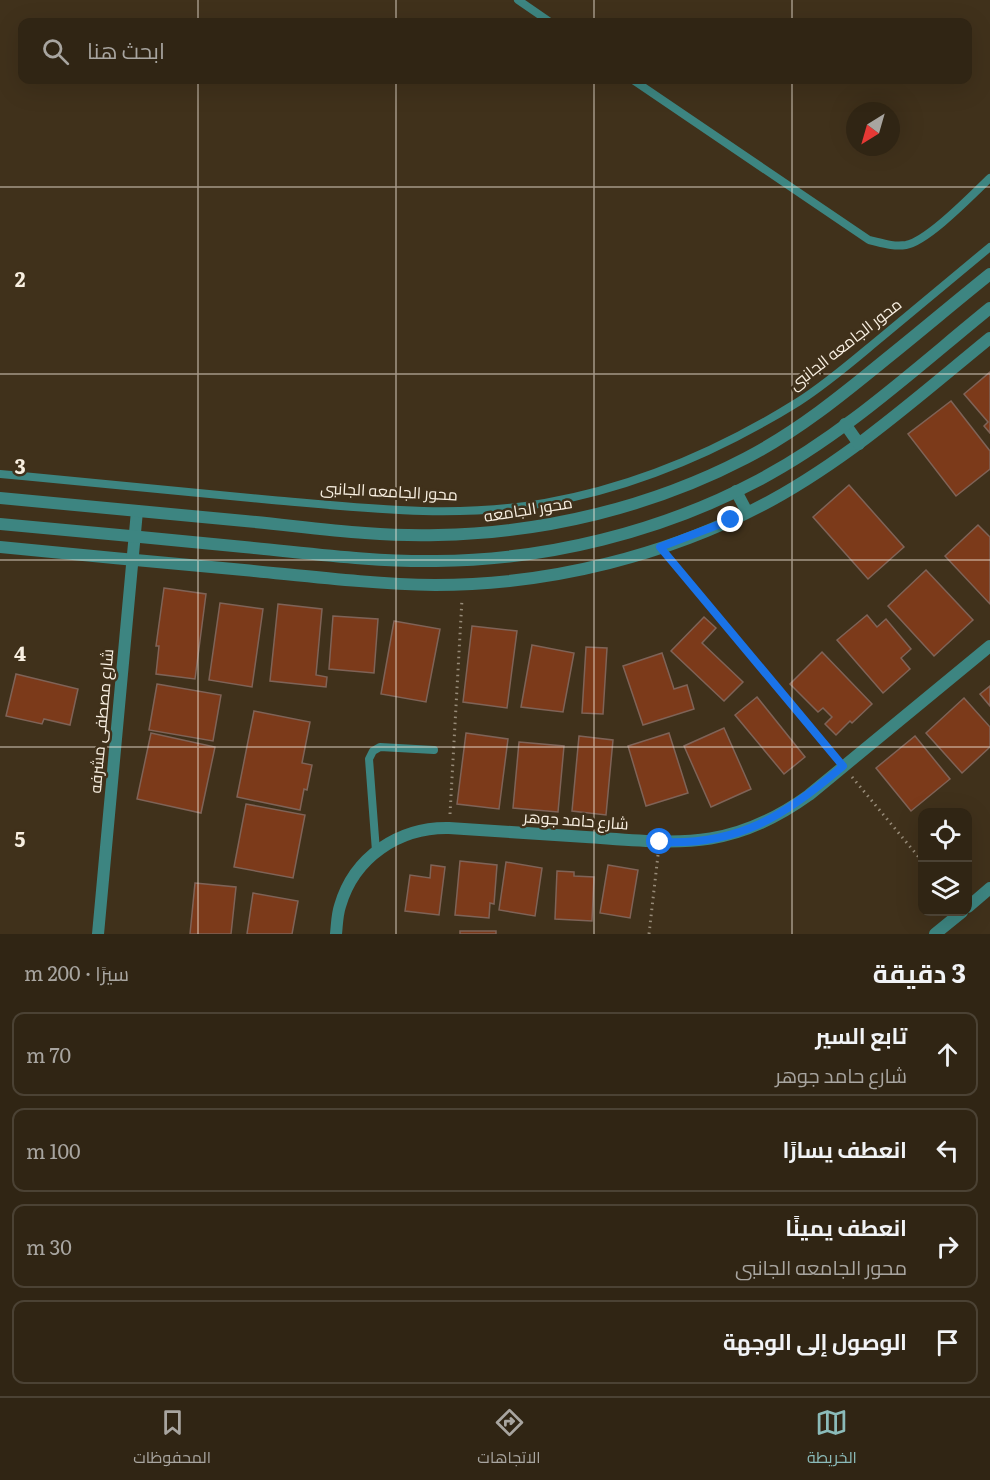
<!DOCTYPE html>
<html lang="ar">
<meta charset="utf-8">
<style>
:root{--surface:#302514;--page:#382d1d;--text:#f1f3f6;--muted:#a8a5a0;--line:#4b4234;--accent:#8bbbb9}
body{margin:0;font-family:Literata,Cairo,serif;background:var(--page);color:var(--text);direction:rtl}
.controls{position:absolute;right:18px;bottom:18px;display:grid;overflow:hidden;border-radius:12px;box-shadow:0 6px 24px #0002}
.controls button{width:54px;height:54px;display:grid;place-items:center;padding:0;border:0;border-bottom:2px solid var(--line);background:var(--surface);color:var(--text);font:30px sans-serif}
.compass{position:absolute;left:846px;top:102px;width:54px;height:54px;border-radius:50%;background:var(--surface);box-shadow:0 6px 24px #0002;rotate:217deg}
.stop{position:absolute;width:18px;height:18px;margin:-14px;border:4px solid #1a73e8;border-radius:50%;background:#fff}
.stop.end{background:#1a73e8;border-color:#fff;box-shadow:0 2px 6px #0008}
.list{margin:0;padding:0;list-style:none}
h2{display:flex;justify-content:space-between;align-items:center;height:78px;margin:0;padding:0 24px;font-size:26px}
h2 small{font-size:20px;font-weight:400;color:var(--muted)}
.list li{display:grid;grid-template-columns:39px 1fr auto;gap:18px;align-items:center;box-sizing:border-box;height:84px;margin:0 12px 12px;padding:0 12px;border:2px solid var(--line);border-radius:12px}
.list b{display:block;font-size:22px;white-space:nowrap}
.list p{margin:0;font-size:20px;white-space:nowrap;color:var(--muted)}
.list em{font-size:20px;font-style:normal;color:var(--muted)}
.icon{flex:none;width:33px;height:33px;fill:none;stroke:currentColor;stroke-width:2;stroke-linecap:round;stroke-linejoin:round}
.map{position:relative;flex:none;width:990px;height:934px;overflow:hidden;direction:ltr}
.search{position:absolute;background:var(--surface);box-shadow:0 6px 24px #0002;left:18px;right:18px;top:18px;height:66px;display:flex;align-items:center;gap:15px;box-sizing:border-box;padding:0 21px;border-radius:12px;color:var(--muted);font-size:22px}
.sheet{height:462px;background:var(--surface)}
nav{display:flex;justify-content:space-around;align-items:center;box-sizing:border-box;height:84px;border-top:2px solid var(--line);background:var(--surface);font-size:16px;color:var(--muted)}
nav a{display:grid;justify-items:center;gap:3px}
nav .on{color:var(--accent)}
.map>svg:first-child{display:block}
.building{fill:#7c3a1a;stroke:#7f6357;stroke-width:1.5}
.lines{fill:none;stroke-linecap:round;stroke-linejoin:round}
.path{stroke:#978b78;stroke-width:3;stroke-dasharray:1.5 4.5;stroke-linecap:butt}
.service{stroke:#3d8581;stroke-width:8}
.minor{stroke:#3d8581;stroke-width:12}
.tertiary{stroke:#3d8581;stroke-width:12}
.route{stroke:#1a73e8;stroke-width:8}
.grid{fill:none;stroke:#f8efe1;stroke-width:1.5;stroke-opacity:0.55}
.labels{text-anchor:middle;stroke-width:5;stroke-linejoin:round;paint-order:stroke}
.street-label{font-size:16px;fill:#f8efe1;stroke:#40311b}
.grid-label{font-size:20px;text-anchor:middle;font-weight:bold;fill:#f8efe1;stroke:#40311b;stroke-width:5;stroke-linejoin:round;paint-order:stroke}
</style>
<div class="map">
<svg width="990" height="934" viewBox="0 0 990 934">
<rect width="100%" height="100%" fill="#40311b"/>
<g class="building">
<polygon points="990,372 990,433 984,426 988,422 964,394"/>
<polygon points="951,401 990,451 990,469 956,496 908,434"/>
<polygon points="849,485 904,547 868,579 813,517"/>
<polygon points="978,525 990,537 990,604 945,556"/>
<polygon points="926,570 973,620 934,656 888,606"/>
<polygon points="164,588 206,594 195,679 156,674 159,646 156,646"/>
<polygon points="220,603 263,609 252,687 209,680"/>
<polygon points="278,604 322,609 316,675 327,677 326,687 270,681"/>
<polygon points="867,615 877,627 886,619 911,649 901,658 910,669 883,693 837,640"/>
<polygon points="333,616 378,619 374,673 329,669"/>
<polygon points="704,617 716,628 702,643 743,682 724,701 671,651"/>
<polygon points="394,621 440,629 426,702 381,694"/>
<polygon points="472,626 517,631 507,708 463,702"/>
<polygon points="532,645 574,653 563,712 521,707"/>
<polygon points="586,647 607,648 603,714 582,713"/>
<polygon points="822,652 872,704 852,723 850,721 836,735 825,724 832,717 823,708 818,712 790,684"/>
<polygon points="662,653 674,689 687,685 694,709 643,725 623,666"/>
<polygon points="16,674 78,689 70,725 44,719 42,724 6,716"/>
<polygon points="157,684 221,695 213,741 149,730"/>
<polygon points="990,686 990,706 980,694"/>
<polygon points="757,697 805,757 784,774 735,715"/>
<polygon points="964,698 990,727 990,747 962,773 926,733"/>
<polygon points="254,711 310,722 302,763 312,765 307,790 304,789 300,810 237,797"/>
<polygon points="724,728 751,789 711,807 684,746"/>
<polygon points="151,733 215,747 201,813 137,799"/>
<polygon points="466,733 508,739 499,809 457,804"/>
<polygon points="669,733 688,793 646,806 628,746"/>
<polygon points="579,736 613,740 606,815 572,811"/>
<polygon points="915,736 950,779 911,811 876,768"/>
<polygon points="519,742 564,746 558,812 513,808"/>
<polygon points="246,804 305,815 293,878 234,867"/>
<polygon points="460,861 497,865 494,904 490,903 489,918 455,915"/>
<polygon points="506,862 542,868 535,916 499,910"/>
<polygon points="431,865 445,867 439,915 405,911 410,875 430,878"/>
<polygon points="608,865 638,870 630,918 600,913"/>
<polygon points="557,871 574,872 574,876 594,877 592,921 555,919"/>
<polygon points="195,883 236,887 231,934 190,934"/>
<polygon points="253,893 298,901 292,934 247,934"/>
<rect x="460" y="931" width="36" height="3"/>
</g>
<g class="lines">
<g class="path">
<polyline points="672,561 835,756"/>
<polyline points="852,777 922,861"/>
<polyline points="450,814 462,599"/>
<polyline points="649,934 658,855"/>
</g>
<g class="service">
<polyline points="518,0 550,22"/>
<path d="M633 80 869 240C882 243 893 247 906 245 928 241 972 195 990 178"/>
<path d="M0 474C91 482 182 491 272 500 364 508 454 519 545 503 635 487 721 450 798 402 828 383 855 359 883 336 918 307 954 277 990 247"/>
<polyline points="376,851 369,759 373,751 380,747 434,750"/>
</g>
<g class="minor">
<path d="M0 547C81 555 163 563 244 570 307 576 371 584 435 585 550 585 671 555 772 500 852 456 920 395 990 338"/>
<polyline points="968,907 990,888"/>
<polyline points="98,934 137,511"/>
<path d="M336 934C337 925 337 915 340 906 354 857 399 827 449 828 495 831 541 834 586 837 678 843 730 852 809 795L990 646"/>
<polyline points="935,934 962,912"/>
</g>
<g class="tertiary">
<polyline points="845,424 859,444"/>
<polyline points="736,491 747,512"/>
<path d="M0 498C82 506 164 513 245 521 309 527 373 537 438 535 544 533 652 507 746 458 798 431 842 395 886 359 921 331 955 302 990 274"/>
<path d="M0 524C81 531 163 539 244 547 308 553 372 562 436 561 547 560 661 532 759 480 844 435 916 368 990 308"/>
</g>
</g>
<g class="lines">
<path class="route" d="M660 842C739 846 786 815 843 766L660 547 731 520"/>
</g>
<path class="grid" d="M198 0V22M396 0V22M594 0V22M792 0V22M198 80V934M396 80V934M594 80V934M792 80V934M0 187H990M0 374H990M0 560H990M0 747H990"/>
<g class="labels">
<g class="street-label">
<text transform="translate(845 344) rotate(-38)" y="6">محور الجامعه الجانبى</text>
<text transform="translate(389 491) rotate(3)" y="6">محور الجامعه الجانبى</text>
<text transform="translate(528 509) rotate(-9)" y="6">محور الجامعه</text>
<text transform="translate(101 721) rotate(-85)" y="6">شارع مصطفى مشرفه</text>
<text transform="translate(576 820) rotate(4)" y="6">شارع حامد جوهر</text>
</g>
</g>
<g class="grid-label">
<text x="20" y="287">2</text>
<text x="20" y="474">3</text>
<text x="20" y="661">4</text>
<text x="20" y="847">5</text>
</g>
</svg>
<div class="controls">
<button><svg class="icon" aria-label="locate" viewBox="0 0 24 24"><circle cx="12" cy="12" r="6"/><path d="M12 2v4M12 18v4M2 12h4M18 12h4"/></svg></button>
<button><svg class="icon" aria-label="layers" viewBox="0 0 24 24"><path d="M12 4l9 5-9 5-9-5zM3 14l9 5 9-5"/></svg></button>
</div>
<svg class="compass" viewBox="-18 -18 36 36"><path d="M0-13l5 13h-10z" fill="#e53935"/><path d="M0 13l5-13h-10z" fill="#a8a5a0"/></svg>
<div class="stop" style="left:660px;top:842px"></div>
<div class="stop end" style="left:731px;top:520px"></div>
<div class="search"><svg class="icon" aria-label="search" viewBox="0 0 24 24"><circle cx="10" cy="10" r="6"/><path d="M15 15l6 6"/></svg>ابحث هنا</div>
</div>
<section class="sheet">
<h2>3 دقيقة<small>سيرًا · 200 m</small></h2>
<ul class="list">
<li><svg class="icon" aria-label="ahead" viewBox="0 0 24 24"><path d="M12 20V5M6 11l6-6 6 6"/></svg><div><b>تابع السير</b><p>شارع حامد جوهر</p></div><em>70 m</em></li>
<li><svg class="icon" aria-label="left" viewBox="0 0 24 24"><path d="M17 20v-9H6M10 6l-5 5 5 5"/></svg><div><b>انعطف يسارًا</b></div><em>100 m</em></li>
<li><svg class="icon" aria-label="right" viewBox="0 0 24 24"><path d="M7 20v-9h11M14 6l5 5-5 5"/></svg><div><b>انعطف يمينًا</b><p>محور الجامعه الجانبى</p></div><em>30 m</em></li>
<li><svg class="icon" aria-label="arrive" viewBox="0 0 24 24"><path d="M6 21V4h12l-3 4 3 4H6"/></svg><div><b>الوصول إلى الوجهة</b></div></li>
</ul>
</section>
<nav>
<a class="on"><svg class="icon" aria-label="map" viewBox="0 0 24 24"><path d="M3 6l6-2 6 2 6-2v14l-6 2-6-2-6 2zM9 4v14M15 6v14"/></svg>الخريطة</a>
<a><svg class="icon" aria-label="directions" viewBox="0 0 24 24"><path d="M12 3l9 9-9 9-9-9zM9 14v-3h6M13 9l2 2-2 2"/></svg>الاتجاهات</a>
<a><svg class="icon" aria-label="saved" viewBox="0 0 24 24"><path d="M7 4h10v16l-5-4-5 4z"/></svg>المحفوظات</a>
</nav>
